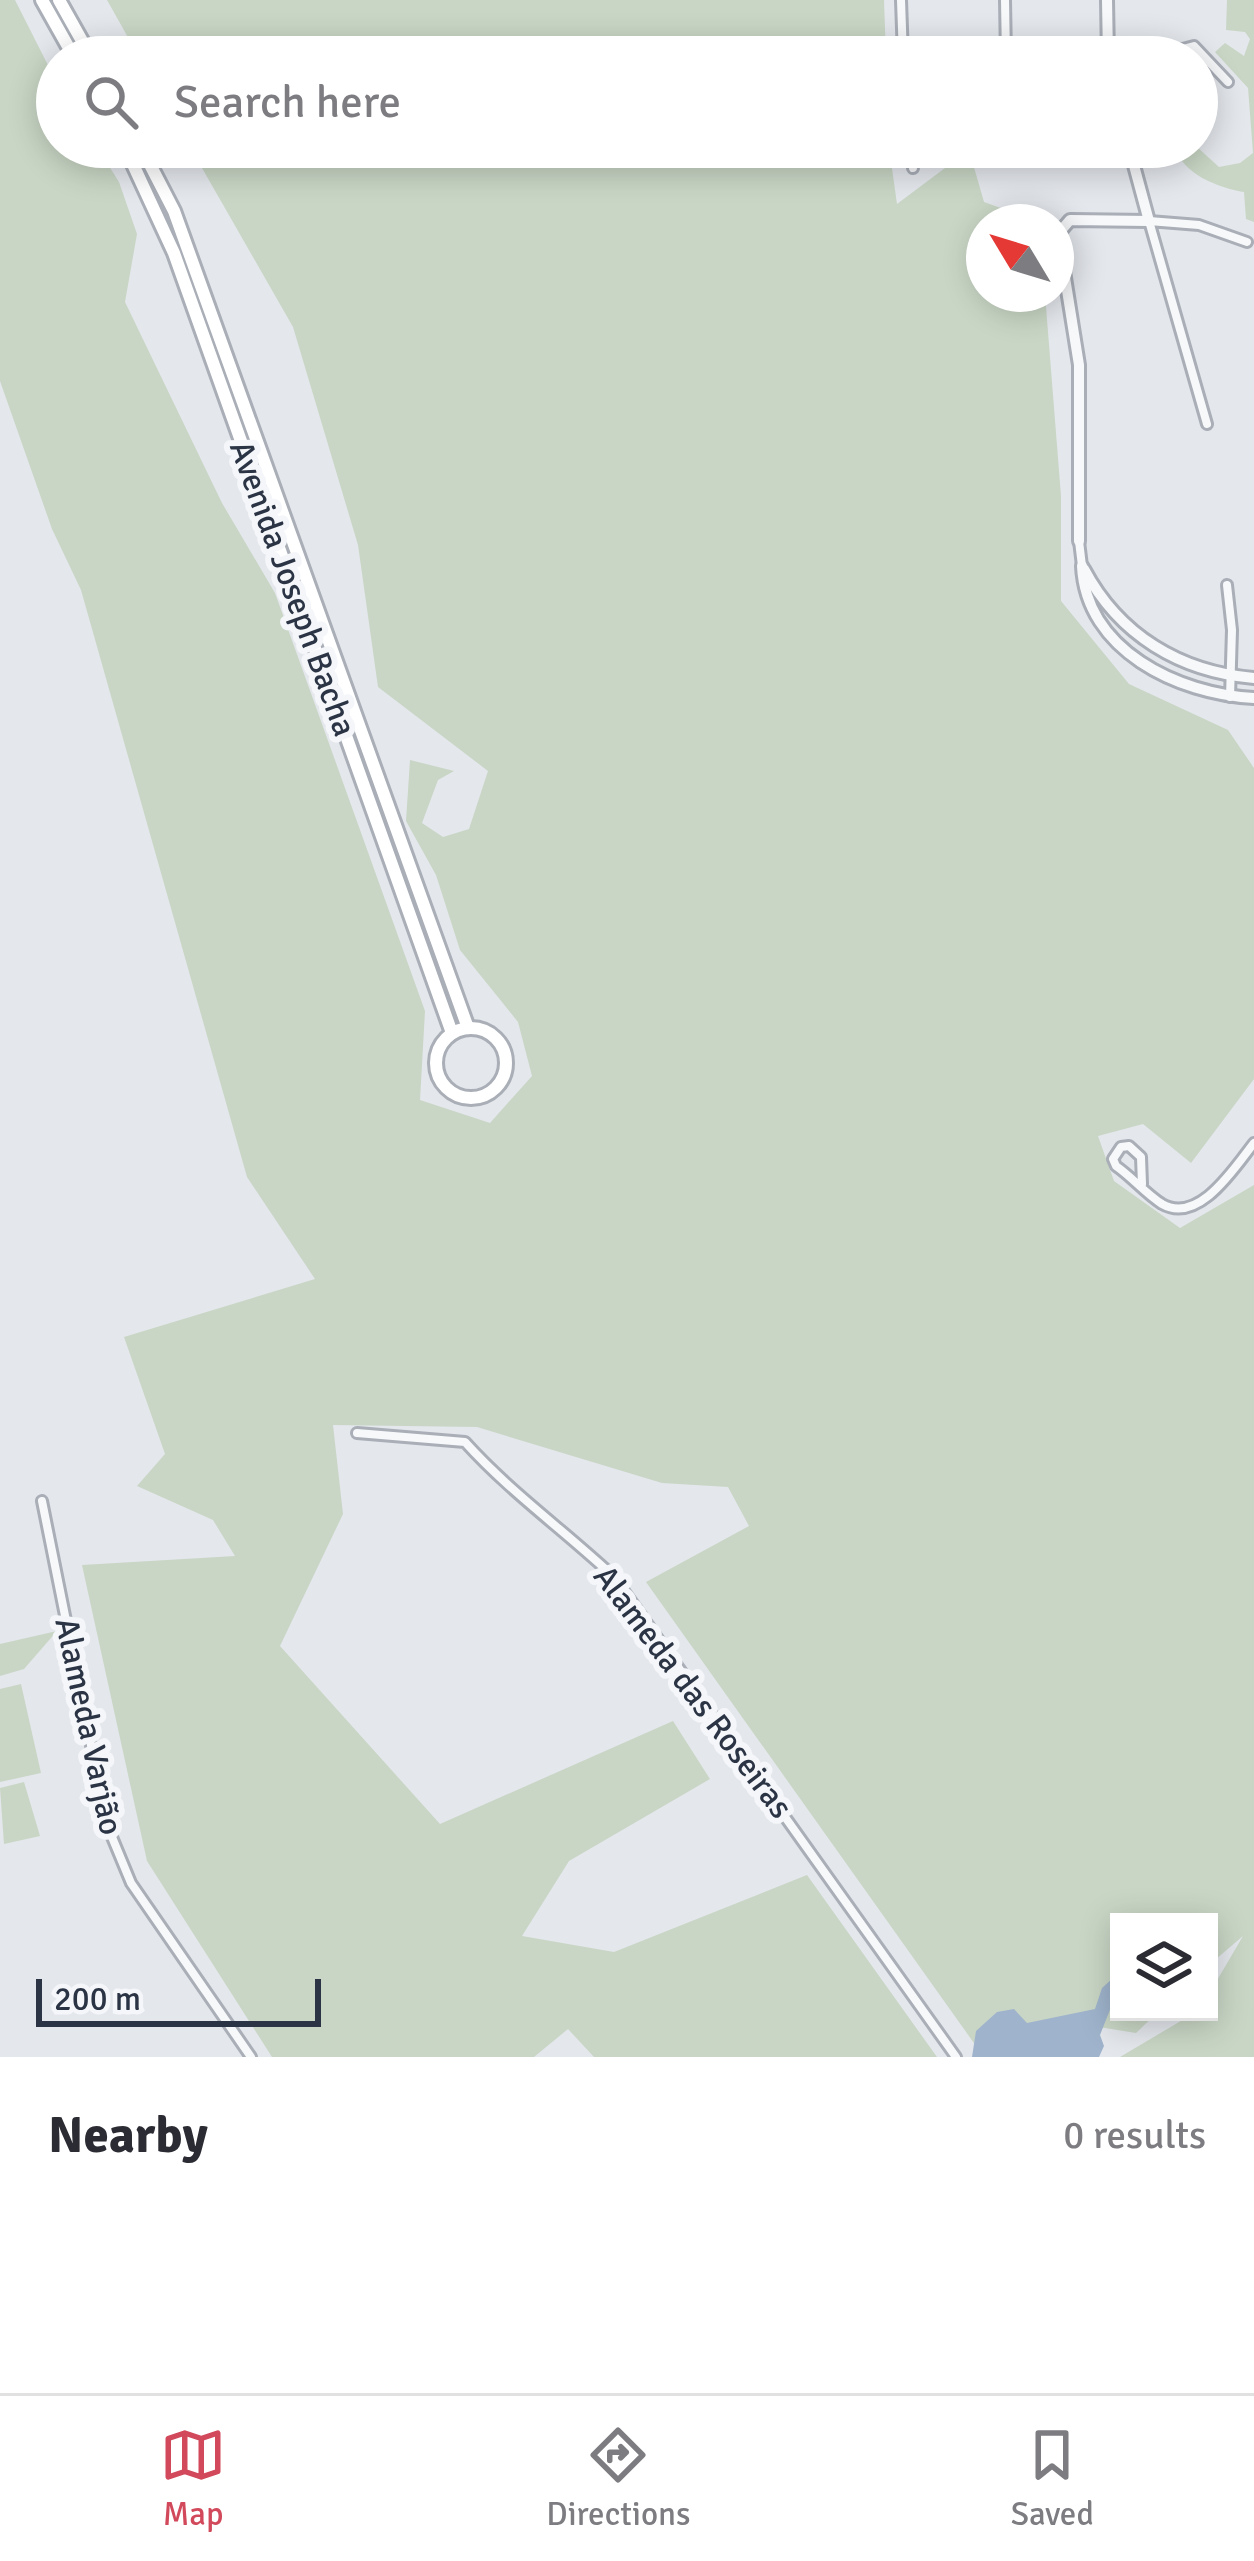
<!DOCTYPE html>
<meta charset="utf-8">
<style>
:root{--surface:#fff;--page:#f2f2f3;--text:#2b2b33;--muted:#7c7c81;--line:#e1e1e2;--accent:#d1495b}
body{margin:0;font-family:Signika,sans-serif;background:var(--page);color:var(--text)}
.controls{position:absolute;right:36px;bottom:36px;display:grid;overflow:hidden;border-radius:0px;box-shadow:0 6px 30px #0003}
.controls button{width:108px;height:108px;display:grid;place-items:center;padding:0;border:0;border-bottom:3px solid var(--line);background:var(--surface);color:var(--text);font:60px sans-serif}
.compass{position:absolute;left:966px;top:204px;width:108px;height:108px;border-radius:50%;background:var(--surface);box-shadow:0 6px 30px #0003;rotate:308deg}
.scale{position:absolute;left:36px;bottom:30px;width:285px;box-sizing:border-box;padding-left:12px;border:6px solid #2b3445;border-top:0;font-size:33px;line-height:42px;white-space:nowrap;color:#2b3445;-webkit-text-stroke:9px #f4f6f9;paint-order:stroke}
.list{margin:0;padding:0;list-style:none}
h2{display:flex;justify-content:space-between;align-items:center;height:156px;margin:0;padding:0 48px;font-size:51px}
h2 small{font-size:39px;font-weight:400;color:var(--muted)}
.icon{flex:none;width:66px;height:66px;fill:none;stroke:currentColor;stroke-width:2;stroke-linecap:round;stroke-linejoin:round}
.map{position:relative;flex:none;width:1254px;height:2057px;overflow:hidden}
.search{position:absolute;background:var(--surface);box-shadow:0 6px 30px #0003;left:36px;right:36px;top:36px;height:132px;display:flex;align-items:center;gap:30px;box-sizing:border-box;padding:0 42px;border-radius:66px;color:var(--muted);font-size:45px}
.sheet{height:336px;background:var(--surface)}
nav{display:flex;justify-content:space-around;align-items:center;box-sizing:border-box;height:168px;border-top:3px solid var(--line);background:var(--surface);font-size:33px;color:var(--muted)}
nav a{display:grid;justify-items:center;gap:6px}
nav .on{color:var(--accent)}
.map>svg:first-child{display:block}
.green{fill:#c9d6c5}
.water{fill:#9fb4cc}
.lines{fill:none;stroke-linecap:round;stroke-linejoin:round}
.minor-casing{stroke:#a9aeb7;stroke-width:14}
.tertiary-casing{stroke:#a9aeb7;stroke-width:16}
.secondary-casing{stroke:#a9aeb7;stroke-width:18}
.minor{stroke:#f7f8fa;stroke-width:8}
.tertiary{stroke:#f7f8fa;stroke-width:10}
.secondary{stroke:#fff;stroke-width:12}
.labels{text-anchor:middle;stroke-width:12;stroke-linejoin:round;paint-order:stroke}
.street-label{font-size:33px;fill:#2b3445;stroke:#f4f6f9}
</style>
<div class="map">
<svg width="1254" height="2057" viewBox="0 0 1254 2057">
<rect width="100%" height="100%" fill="#e4e7ec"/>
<g class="green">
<polygon points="0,0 15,0 57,83 57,147 97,147 119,182 137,234 125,302 222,503 275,593 425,1011 420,1100 490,1123 532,1076 518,1022 460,950 436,875 406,821 410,760 454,771 438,780 422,823 443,837 469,829 488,771 378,687 358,545 293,327 190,147 889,147 897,204 969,150 984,202 1039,222 984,222 984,294 1045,294 1061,496 1061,601 1129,684 1228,730 1254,768 1254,1079 1191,1163 1143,1124 1098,1136 1114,1181 1180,1228 1254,1185 1254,2057 1120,2057 1196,2012 1209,2012 1209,1994 1243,1936 1209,1965 1209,1922 1119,1922 1119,2012 1158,2012 1136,2033 1068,2022 981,2053 646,1582 749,1526 728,1487 662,1483 477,1427 333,1425 343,1514 280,1646 440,1824 673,1721 710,1779 569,1861 522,1936 614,1952 807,1875 937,2057 594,2057 568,2029 534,2057 272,2057 147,1861 82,1565 235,1556 213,1520 137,1486 165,1454 124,1337 315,1279 247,1177 81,590 52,529 0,381"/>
<polygon points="107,0 884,0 886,57 139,57"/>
<path d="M1227 0H1254V222L1246 219 1244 192C1219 188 1182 174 1175 147H1197L1219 167 1240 163 1253 153 1248 88 1215 52 1225 43 1244 56 1250 39 1245 32 1226 30Z"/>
<polygon points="57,1631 24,1669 0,1676 0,1644"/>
<polygon points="21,1684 41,1773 0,1782 0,1689"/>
<polygon points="24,1782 40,1836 4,1844 0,1788"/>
</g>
<polygon class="water" points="1112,1979 1119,1987 1100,2035 1104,2046 1099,2057 972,2057 976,2031 997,2012 1014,2009 1027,2023 1095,2009 1102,1988"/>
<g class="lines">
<g class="minor-casing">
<g id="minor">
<polyline points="901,0 903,57"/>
<polyline points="1005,0 1006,57"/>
<polyline points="1152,57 1194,46 1228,82"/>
<polyline points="911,147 913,168"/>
<polyline points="1207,424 1149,221 1199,225 1247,242"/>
<polyline points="1079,541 1082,566"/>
<polyline points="1227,585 1232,630 1230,697"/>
<path d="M1142 1184 1141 1157 1129 1146 1121 1147 1113 1159 1116 1166C1132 1177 1146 1194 1162 1204 1199 1225 1235 1167 1254 1143"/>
<path d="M357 1433 465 1442C510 1492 565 1531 614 1577L956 2057"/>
<polyline points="42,1501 107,1825 131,1883 251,2057"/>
</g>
</g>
<g class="tertiary-casing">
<g id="tertiary">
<polyline points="1107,0 1108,57"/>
<polyline points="1079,541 1079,365 1058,234 1070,220 1149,221 1129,147"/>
<path d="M1082 566C1086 650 1177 694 1254 698"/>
<path d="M1084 569C1119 635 1180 672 1254 678"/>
</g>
</g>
<g class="secondary-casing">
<g id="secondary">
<polyline points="42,0 74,57"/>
<polyline points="59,0 91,57"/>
<polyline points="125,147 174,253 452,1033"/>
<polyline points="141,147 174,211 468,1028"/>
<circle cx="471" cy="1063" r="35"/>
</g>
</g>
<use href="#minor" class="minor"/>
<use href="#tertiary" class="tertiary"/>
<use href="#secondary" class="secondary"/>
</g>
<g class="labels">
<g class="street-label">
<text transform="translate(294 588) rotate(70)" y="12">Avenida Joseph Bacha</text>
<text transform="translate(694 1691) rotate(53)" y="12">Alameda das Roseiras</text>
<text transform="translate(90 1726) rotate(78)" y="12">Alameda Varjão</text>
</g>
</g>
</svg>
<div class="controls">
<button><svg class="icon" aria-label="layers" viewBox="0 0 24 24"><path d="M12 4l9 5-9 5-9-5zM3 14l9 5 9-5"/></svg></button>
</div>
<svg class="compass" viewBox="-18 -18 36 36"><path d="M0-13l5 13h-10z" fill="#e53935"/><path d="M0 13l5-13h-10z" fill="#7c7c81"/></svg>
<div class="scale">200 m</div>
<div class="search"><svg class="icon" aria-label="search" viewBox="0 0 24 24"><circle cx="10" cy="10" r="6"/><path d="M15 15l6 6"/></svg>Search here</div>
</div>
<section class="sheet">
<h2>Nearby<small>0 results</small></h2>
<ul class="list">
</ul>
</section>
<nav>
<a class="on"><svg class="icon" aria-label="map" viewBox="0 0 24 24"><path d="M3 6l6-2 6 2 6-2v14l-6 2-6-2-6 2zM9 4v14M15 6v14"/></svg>Map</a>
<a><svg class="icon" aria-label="directions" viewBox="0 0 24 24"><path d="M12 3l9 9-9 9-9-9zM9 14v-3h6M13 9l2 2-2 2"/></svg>Directions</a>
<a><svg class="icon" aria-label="saved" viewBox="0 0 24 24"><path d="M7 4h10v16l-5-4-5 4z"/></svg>Saved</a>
</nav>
